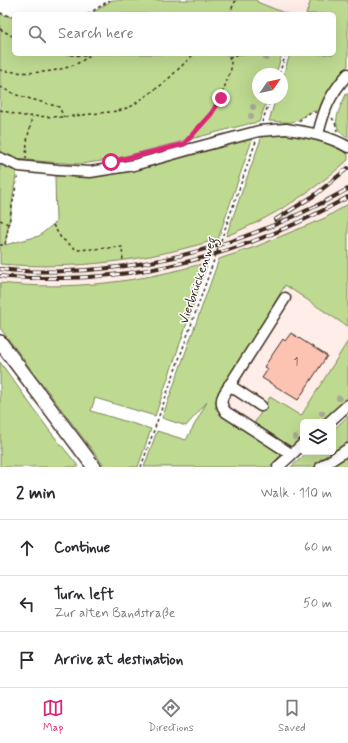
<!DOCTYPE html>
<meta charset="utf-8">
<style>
:root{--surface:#fff;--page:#f7f7f7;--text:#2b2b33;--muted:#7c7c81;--line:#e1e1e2;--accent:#db2777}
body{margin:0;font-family:Mynerve,sans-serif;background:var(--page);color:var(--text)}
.controls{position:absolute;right:12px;bottom:12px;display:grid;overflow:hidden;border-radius:6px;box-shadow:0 4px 16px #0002}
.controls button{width:36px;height:36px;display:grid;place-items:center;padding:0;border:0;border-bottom:1px solid var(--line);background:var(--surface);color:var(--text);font:20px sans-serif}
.compass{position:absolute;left:252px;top:68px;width:36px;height:36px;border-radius:50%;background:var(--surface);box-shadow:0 4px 16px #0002;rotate:56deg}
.stop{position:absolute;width:12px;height:12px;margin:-9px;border:3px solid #db2777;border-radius:50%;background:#fff}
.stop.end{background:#db2777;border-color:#fff;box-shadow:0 1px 4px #0008}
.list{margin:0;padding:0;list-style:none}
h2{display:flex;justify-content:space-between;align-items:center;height:52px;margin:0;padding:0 16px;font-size:17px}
h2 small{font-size:13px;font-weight:400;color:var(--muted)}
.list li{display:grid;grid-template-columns:26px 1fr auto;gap:12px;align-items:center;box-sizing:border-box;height:56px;padding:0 16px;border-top:1px solid var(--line)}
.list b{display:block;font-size:15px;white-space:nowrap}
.list p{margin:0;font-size:13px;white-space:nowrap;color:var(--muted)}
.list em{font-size:13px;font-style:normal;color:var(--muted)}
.icon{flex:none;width:22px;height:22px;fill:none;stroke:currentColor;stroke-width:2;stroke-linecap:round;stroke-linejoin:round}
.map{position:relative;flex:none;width:348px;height:467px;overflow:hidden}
.search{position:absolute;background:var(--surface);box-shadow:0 4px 16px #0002;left:12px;right:12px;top:12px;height:44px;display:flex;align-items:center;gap:10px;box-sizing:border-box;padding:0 14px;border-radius:6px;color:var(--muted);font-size:15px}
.sheet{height:220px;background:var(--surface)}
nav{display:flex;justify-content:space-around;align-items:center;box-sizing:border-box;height:56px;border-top:1px solid var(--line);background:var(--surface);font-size:11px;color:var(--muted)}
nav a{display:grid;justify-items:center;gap:2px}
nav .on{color:var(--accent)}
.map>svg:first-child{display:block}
.built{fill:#feede8}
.green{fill:#beda91;stroke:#7c8258}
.building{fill:#fcc3b3;stroke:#3b2a1e}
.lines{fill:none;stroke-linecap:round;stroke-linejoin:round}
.minor-casing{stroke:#3b2a1e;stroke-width:13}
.major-casing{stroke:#3b2a1e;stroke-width:16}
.path{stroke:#3b2a1e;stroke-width:1.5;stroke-dasharray:3 3;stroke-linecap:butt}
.minor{stroke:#fff;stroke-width:10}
.major{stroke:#fff;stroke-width:13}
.rail-casing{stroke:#3b2a1e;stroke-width:4}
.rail{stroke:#fff;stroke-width:2.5;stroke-dasharray:8;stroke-linecap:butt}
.minor-bridge-casing{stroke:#3b2a1e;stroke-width:13;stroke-linecap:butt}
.minor-bridge{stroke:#fff;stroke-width:10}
.tree{fill:#a9a796}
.route{stroke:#db2777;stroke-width:5}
.labels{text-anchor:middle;stroke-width:3;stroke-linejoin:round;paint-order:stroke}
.number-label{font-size:11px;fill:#6b5043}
.street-label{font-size:13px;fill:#3b2a1e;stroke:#fff}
</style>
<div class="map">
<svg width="348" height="467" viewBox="0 0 348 467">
<rect width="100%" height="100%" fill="#fff"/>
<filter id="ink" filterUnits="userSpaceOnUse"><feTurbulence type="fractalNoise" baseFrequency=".025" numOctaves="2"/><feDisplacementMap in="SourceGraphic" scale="8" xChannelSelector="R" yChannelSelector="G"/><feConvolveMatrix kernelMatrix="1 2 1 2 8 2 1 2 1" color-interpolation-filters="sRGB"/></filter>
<g filter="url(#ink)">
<g class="built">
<polygon points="257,0 311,0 306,14 287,14 257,2"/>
<polygon points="348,160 348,204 325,218 255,247 200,264 150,276 97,284 46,286 0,283 0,264 22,266 63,266 117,262 181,250 216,240 242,230 273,215 323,181"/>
<polygon points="285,285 348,327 348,341 301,416 282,454 215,408"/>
</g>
<g class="green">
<polygon points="112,0 257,0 257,2 287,14 91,14"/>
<path d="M311 0H348V66C336 80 325 93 319 111 306 110 305 118 295 121 288 124 277 121 269 121L276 98H282V79L290 54H334V14H306Z"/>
<polygon points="0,14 14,18 14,54 282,54 276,74 258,74 258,98 268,98 259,122 248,124 116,159 81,164 49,162 16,159 0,154"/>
<path d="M346 94H348V138C328 127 339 111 346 94Z"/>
<path d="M285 134C311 138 324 140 348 154V160C312 192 272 218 226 236L262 136Z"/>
<path d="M253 137 218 239C147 261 74 270 0 264V160L17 167 12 204 5 245 39 236 56 222 55 176 132 169 193 152 194 154Z"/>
<polygon points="348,204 348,327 285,285 215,408 282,454 269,467 144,467 157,431 186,440 207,402 186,426 162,418 219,259 255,247 325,218"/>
<path d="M208 262 155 416 95 398 91 411 151 429 138 467H105L0 328V283C70 291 141 282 208 262Z"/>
<polygon points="348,341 348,398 321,422 303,422 303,437 290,448 254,424 270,397 301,416"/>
<polygon points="0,362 49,430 79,467 0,467"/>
<polygon points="348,416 348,467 291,467 308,452 333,452 333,430"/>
</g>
<polygon class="building" points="291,333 327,356 298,400 262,378 268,369 264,367 283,339 285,341"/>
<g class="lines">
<g class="minor-casing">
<g id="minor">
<path d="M286 129C308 132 329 136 348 147"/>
<path d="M318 134C325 107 329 96 348 74"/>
<polyline points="0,158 19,166 58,170 90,172 134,165 191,149"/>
<path d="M285 298 224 394C220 401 221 406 226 412L291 454"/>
<polyline points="229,385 261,406"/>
<polyline points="329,422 348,405"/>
<polyline points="278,467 303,444"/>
<polyline points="321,467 348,449"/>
</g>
</g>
<g class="major-casing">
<polyline id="major" points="0,342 94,467"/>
</g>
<g class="path">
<polyline points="0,13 14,17"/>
<polyline points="88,14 110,0"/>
<polyline points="229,14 236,0"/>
<polyline points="0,29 14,37"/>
<polyline points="229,58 241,54"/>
<path d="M0 70C27 75 67 74 89 56L54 54"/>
<polyline points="279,74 286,54"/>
<polyline points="0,87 17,95 59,107 64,117"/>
<polyline points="0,110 22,116 64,117 118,111 132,106 164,83 194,54"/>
<polyline points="332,118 335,122 337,131"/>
<polyline points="299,121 307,114 316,112"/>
<polyline points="262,122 271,98"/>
<polyline points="187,141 211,114 221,97 231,69 231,63 228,54"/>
<polyline points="26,159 27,141 32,117"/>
<polyline points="0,220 8,224"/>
<polyline points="53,225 61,238 77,250 122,247 123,261"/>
<polyline points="0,245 5,245 18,175"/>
<polyline points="141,467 256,141"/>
</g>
<use href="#minor" class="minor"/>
<use href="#major" class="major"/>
<g class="rail-casing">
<g id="rail">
<polyline points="275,220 315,195 348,168"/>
<path d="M0 269C22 272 45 272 67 271 166 268 263 237 348 189"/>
<path d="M0 276C21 279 43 278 64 278 164 276 261 246 348 197"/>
</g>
</g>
<use href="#rail" class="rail"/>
<g class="minor-bridge-casing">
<polyline id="minor-bridge" points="191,149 259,131 286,129"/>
</g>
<use href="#minor-bridge" class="minor-bridge"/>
</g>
<g class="tree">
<circle cx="266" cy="58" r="3"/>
<circle cx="253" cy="107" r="3"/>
<circle cx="251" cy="116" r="3"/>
<circle cx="339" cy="398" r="3"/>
<circle cx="322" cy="413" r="3"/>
<circle cx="295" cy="437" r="3"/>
</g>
</g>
<g class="lines" filter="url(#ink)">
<polyline class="route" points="111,162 184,144 211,114 221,98"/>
</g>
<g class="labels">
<g class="number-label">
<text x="296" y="365">1</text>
</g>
<g class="street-label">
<text transform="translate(197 280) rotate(-71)" y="5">Vierbrückenweg</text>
</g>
</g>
</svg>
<div class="controls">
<button><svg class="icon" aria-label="layers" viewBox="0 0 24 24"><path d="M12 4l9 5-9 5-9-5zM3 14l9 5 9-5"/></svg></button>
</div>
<svg class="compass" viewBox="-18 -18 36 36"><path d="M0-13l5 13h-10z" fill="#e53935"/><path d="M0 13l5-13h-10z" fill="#7c7c81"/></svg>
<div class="stop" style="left:111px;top:162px"></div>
<div class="stop end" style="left:221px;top:98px"></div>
<div class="search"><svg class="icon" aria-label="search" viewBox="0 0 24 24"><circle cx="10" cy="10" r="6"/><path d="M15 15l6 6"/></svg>Search here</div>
</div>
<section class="sheet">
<h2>2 min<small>Walk · 110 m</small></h2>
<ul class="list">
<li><svg class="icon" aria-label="ahead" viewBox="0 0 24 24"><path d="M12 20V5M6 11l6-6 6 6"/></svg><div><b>Continue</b></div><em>60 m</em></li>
<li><svg class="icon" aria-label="left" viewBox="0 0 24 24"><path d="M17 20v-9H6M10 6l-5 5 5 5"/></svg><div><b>Turn left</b><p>Zur alten Bandstraße</p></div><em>50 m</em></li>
<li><svg class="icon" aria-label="arrive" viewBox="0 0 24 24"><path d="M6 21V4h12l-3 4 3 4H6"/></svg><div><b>Arrive at destination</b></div></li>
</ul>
</section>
<nav>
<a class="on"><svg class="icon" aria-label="map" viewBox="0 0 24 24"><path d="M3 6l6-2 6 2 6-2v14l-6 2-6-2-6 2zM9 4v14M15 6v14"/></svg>Map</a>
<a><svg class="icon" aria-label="directions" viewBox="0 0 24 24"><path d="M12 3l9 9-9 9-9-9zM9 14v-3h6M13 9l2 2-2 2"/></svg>Directions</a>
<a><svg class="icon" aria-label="saved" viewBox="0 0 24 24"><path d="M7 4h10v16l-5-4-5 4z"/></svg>Saved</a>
</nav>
